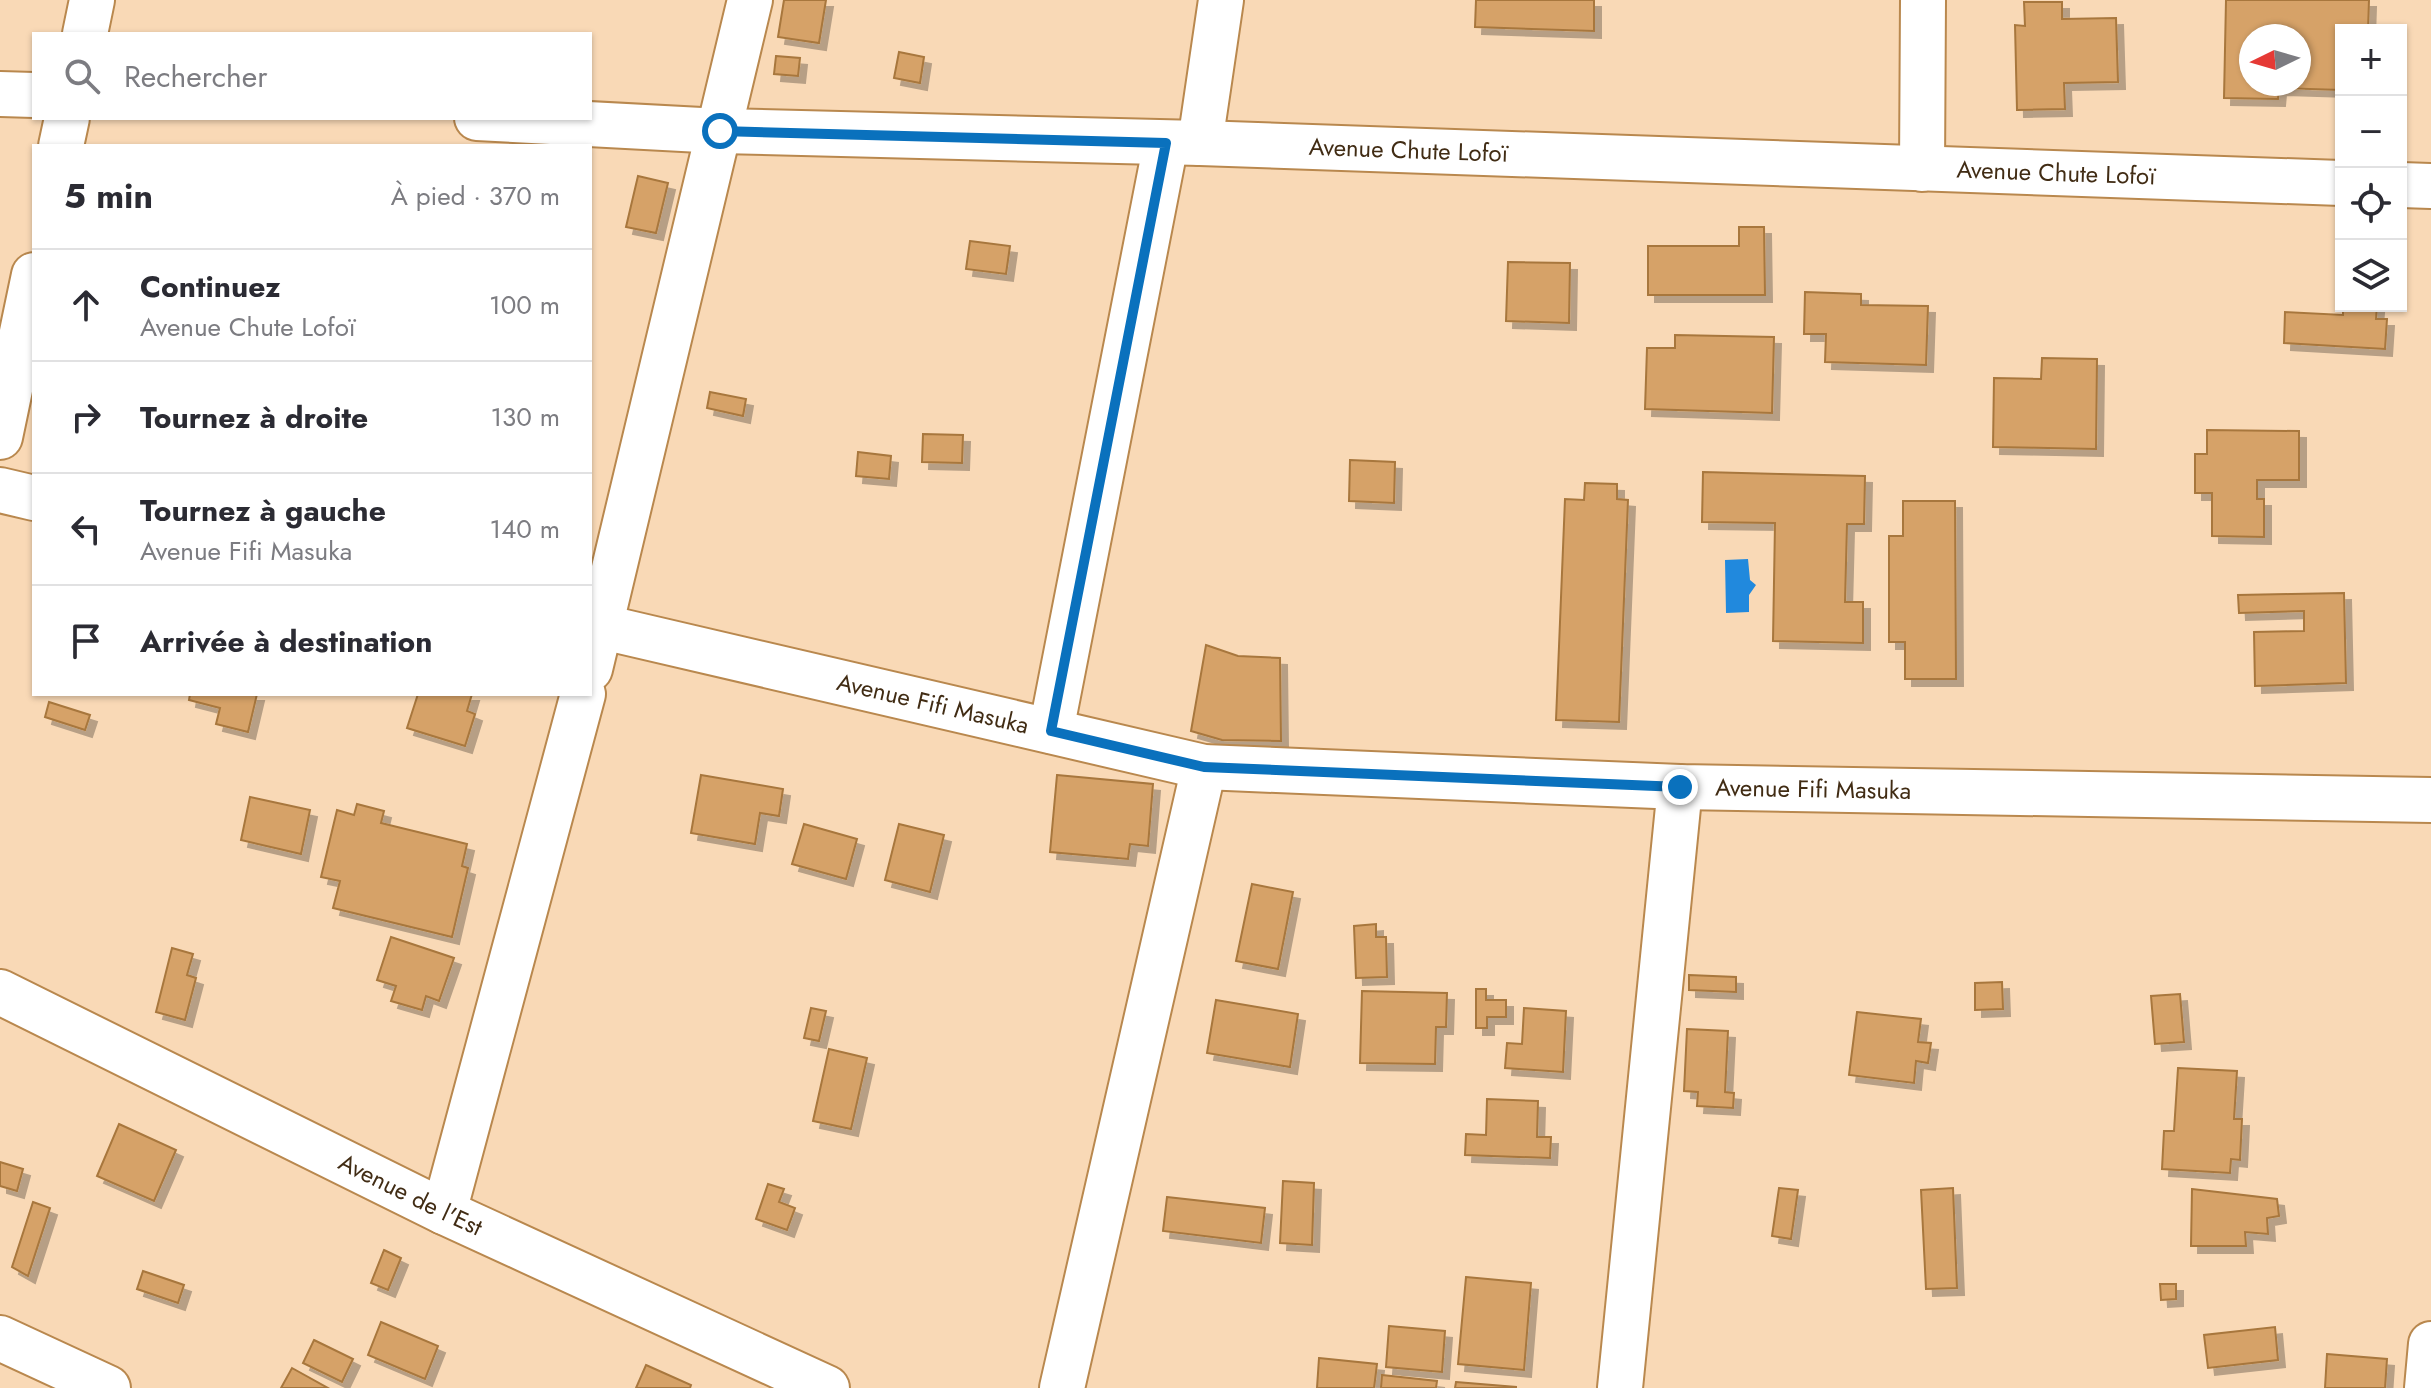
<!DOCTYPE html>
<html lang="fr">
<meta charset="utf-8">
<style>
:root{--surface:#fff;--page:#f2f2f3;--text:#2b2b33;--muted:#7c7c81;--line:#e1e1e2}
body{margin:0;font-family:Jost,sans-serif;background:var(--page);color:var(--text)}
.controls{position:absolute;right:24px;top:24px;display:grid;overflow:hidden;border-radius:0px;box-shadow:0 2px 6px #0004}
.controls button{width:72px;height:72px;display:grid;place-items:center;padding:0;border:0;border-bottom:2px solid var(--line);background:var(--surface);color:var(--text);font:40px sans-serif}
.compass{position:absolute;left:2239px;top:24px;width:72px;height:72px;border-radius:50%;background:var(--surface);box-shadow:0 2px 6px #0004;rotate:265deg}
.stop{position:absolute;width:24px;height:24px;margin:-18px;border:6px solid #0a71bd;border-radius:50%;background:#fff}
.stop.end{background:#0a71bd;border-color:#fff;box-shadow:0 2px 8px #0008}
.list{margin:0;padding:0;list-style:none}
h2{display:flex;justify-content:space-between;align-items:center;height:104px;margin:0;padding:0 32px;font-size:34px}
h2 small{font-size:26px;font-weight:400;color:var(--muted)}
.list li{display:grid;grid-template-columns:52px 1fr auto;gap:24px;align-items:center;box-sizing:border-box;height:112px;padding:0 32px;border-top:2px solid var(--line)}
.list b{display:block;font-size:30px;white-space:nowrap}
.list p{margin:0;font-size:26px;white-space:nowrap;color:var(--muted)}
.list em{font-size:26px;font-style:normal;color:var(--muted)}
.icon{flex:none;width:44px;height:44px;fill:none;stroke:currentColor;stroke-width:2;stroke-linecap:round;stroke-linejoin:round}
.map{position:relative;flex:none;width:2431px;height:1388px;overflow:hidden}
.search{position:absolute;background:var(--surface);box-shadow:0 2px 6px #0004;left:32px;top:32px;width:560px;height:88px;display:flex;align-items:center;gap:20px;box-sizing:border-box;padding:0 28px;border-radius:0px;color:var(--muted);font-size:30px}
.panel{position:absolute;background:var(--surface);box-shadow:0 2px 6px #0004;left:32px;top:144px;width:560px;height:552px;border-radius:0px}
.map>svg:first-child{display:block}
.water{fill:#2189dd}
.building{fill:#d6a268;stroke:#a8773d;stroke-width:2;fill-rule:evenodd;filter:url(#shadow)}
.lines{fill:none;stroke-linecap:round;stroke-linejoin:round}
.minor-casing{stroke:#b9884e;stroke-width:48}
.minor{stroke:#fff;stroke-width:44}
.route{stroke:#0a71bd;stroke-width:10}
.labels{text-anchor:middle;stroke-width:6;stroke-linejoin:round;paint-order:stroke}
.street-label{font-size:24px;fill:#412c14;stroke:#f9d9b6}
</style>
<div class="map">
<svg width="2431" height="1388" viewBox="0 0 2431 1388">
<defs>
<filter id="shadow"><feDropShadow dx="7" dy="7" stdDeviation="0" flood-color="#0004"/></filter>
</defs>
<rect width="100%" height="100%" fill="#f9d9b6"/>
<polygon class="water" points="1748,559 1750,580 1756,585 1749,595 1749,612 1726,613 1725,560"/>
<g class="building">
<polygon points="784,0 826,0 819,43 778,37"/>
<polygon points="1476,0 1594,0 1594,31 1475,27"/>
<path d="M2226 0H2369L2368 30H2341V90L2279 88 2278 99 2224 98ZM2251 36H2299V84H2251Z"/>
<polygon points="2024,2 2062,2 2062,19 2116,18 2118,82 2064,83 2065,109 2017,110 2015,25 2025,26"/>
<polygon points="899,52 924,57 920,83 894,78"/>
<polygon points="776,56 800,58 798,76 774,74"/>
<polygon points="638,176 668,183 656,233 626,227"/>
<polygon points="1739,227 1764,227 1765,295 1648,295 1648,246 1739,246"/>
<polygon points="970,241 1010,246 1006,274 966,269"/>
<polygon points="1508,262 1570,263 1569,323 1506,321"/>
<polygon points="1805,292 1861,294 1861,305 1928,306 1926,365 1825,362 1826,334 1804,334"/>
<polygon points="2343,306 2377,306 2376,319 2387,319 2385,349 2284,343 2285,312 2343,315"/>
<polygon points="1675,335 1774,337 1772,413 1645,409 1647,348 1675,348"/>
<polygon points="2042,358 2097,359 2096,449 1993,447 1994,378 2041,379"/>
<polygon points="710,392 746,399 743,416 707,408"/>
<polygon points="2207,430 2299,431 2299,480 2257,480 2257,499 2264,499 2264,537 2212,536 2212,493 2195,493 2195,454 2207,454"/>
<polygon points="923,434 963,435 962,463 922,462"/>
<polygon points="858,452 891,456 889,479 856,476"/>
<polygon points="1350,460 1395,462 1394,503 1349,501"/>
<polygon points="1703,472 1865,476 1864,524 1847,524 1845,602 1863,602 1863,643 1773,641 1775,523 1702,522"/>
<polygon points="1585,483 1617,484 1617,499 1628,500 1619,722 1556,720 1565,499 1584,500"/>
<polygon points="1903,501 1955,501 1956,679 1905,679 1905,642 1889,642 1889,536 1903,536"/>
<polygon points="2344,593 2346,683 2255,686 2254,632 2304,631 2304,611 2239,613 2238,595"/>
<polygon points="1206,645 1238,656 1280,658 1281,741 1222,740 1191,731"/>
<polygon points="190,694 257,694 248,732 216,724 220,708 189,700"/>
<polygon points="418,694 472,694 467,711 475,714 465,746 407,728"/>
<polygon points="49,702 90,715 85,730 45,717"/>
<polygon points="701,775 783,789 779,816 760,813 755,844 691,833"/>
<polygon points="1057,775 1153,784 1148,846 1130,844 1128,859 1050,852"/>
<polygon points="250,797 310,810 301,854 241,840"/>
<polygon points="357,804 384,811 381,823 467,844 462,866 468,868 452,937 333,908 340,881 321,877 337,810 354,815"/>
<polygon points="804,824 857,839 846,879 792,864"/>
<polygon points="899,824 944,835 930,892 885,880"/>
<polygon points="1252,884 1293,892 1278,969 1236,961"/>
<polygon points="1376,924 1376,937 1386,937 1387,977 1356,978 1354,926"/>
<polygon points="391,937 454,958 439,1001 426,996 422,1010 391,1001 396,986 377,980"/>
<polygon points="172,948 193,954 187,975 196,978 185,1020 156,1012"/>
<polygon points="1689,975 1736,977 1736,992 1689,990"/>
<polygon points="2002,982 2003,1009 1975,1010 1975,983"/>
<polygon points="1476,989 1486,989 1486,1000 1506,1000 1506,1017 1487,1017 1487,1028 1476,1028"/>
<polygon points="1362,991 1447,993 1446,1027 1436,1027 1435,1064 1360,1063"/>
<polygon points="2180,994 2184,1042 2155,1044 2151,996"/>
<polygon points="1216,1000 1298,1014 1290,1067 1207,1053"/>
<polygon points="811,1008 826,1011 819,1041 804,1038"/>
<polygon points="1524,1008 1566,1011 1563,1072 1505,1068 1507,1043 1522,1044"/>
<polygon points="1857,1012 1921,1019 1918,1042 1931,1043 1928,1063 1916,1061 1914,1083 1849,1075"/>
<polygon points="1687,1029 1728,1031 1725,1092 1734,1093 1733,1108 1697,1106 1698,1092 1684,1091"/>
<polygon points="829,1049 867,1058 851,1129 813,1121"/>
<polygon points="2178,1068 2237,1071 2234,1119 2242,1119 2240,1160 2231,1159 2230,1173 2162,1169 2164,1131 2174,1131"/>
<polygon points="1487,1099 1538,1101 1537,1137 1551,1137 1550,1158 1465,1155 1466,1134 1486,1135"/>
<polygon points="119,1124 176,1150 154,1201 97,1176"/>
<polygon points="0,1162 23,1169 17,1191 0,1186"/>
<polygon points="1283,1181 1314,1183 1312,1245 1280,1243"/>
<polygon points="768,1184 784,1189 779,1202 795,1208 787,1230 756,1219"/>
<polygon points="1779,1188 1798,1190 1791,1239 1772,1236"/>
<polygon points="1953,1188 1957,1288 1926,1289 1921,1190"/>
<polygon points="2192,1189 2277,1199 2279,1216 2267,1218 2268,1234 2245,1232 2246,1246 2191,1246"/>
<polygon points="1167,1197 1265,1208 1261,1243 1163,1231"/>
<polygon points="33,1202 50,1208 28,1276 12,1267"/>
<polygon points="384,1250 401,1258 388,1290 371,1283"/>
<polygon points="143,1271 184,1285 178,1303 137,1289"/>
<polygon points="1466,1277 1531,1283 1524,1370 1458,1364"/>
<polygon points="2160,1284 2176,1284 2176,1299 2161,1300"/>
<polygon points="381,1322 438,1346 425,1379 368,1355"/>
<polygon points="1389,1326 1445,1331 1442,1372 1386,1367"/>
<polygon points="2275,1327 2278,1360 2208,1368 2204,1335"/>
<polygon points="314,1340 353,1359 342,1382 303,1363"/>
<polygon points="2327,1354 2387,1359 2385,1388 2325,1388"/>
<polygon points="1319,1358 1377,1364 1374,1388 1317,1388"/>
<polygon points="646,1365 691,1385 690,1388 636,1388"/>
<polygon points="292,1368 328,1388 281,1388"/>
<polygon points="1382,1375 1437,1381 1436,1388 1381,1388"/>
<polygon points="1456,1382 1516,1387 1516,1388 1455,1388"/>
</g>
<g class="lines">
<g class="minor-casing">
<g id="minor">
<polyline points="85,34 92,0"/>
<polyline points="0,94 34,95"/>
<path id="s1" d="M477 118 720 131 1200 143 2341 183"/>
<polyline points="1200,143 1221,0"/>
<polyline points="61,146 67,118"/>
<polyline points="1922,169 1923,0"/>
<polyline points="2401,185 2431,186"/>
<polyline points="0,437 34,275"/>
<polyline points="0,490 34,498"/>
<path id="s2" d="M590 624 1204 767 1680 787 2431 800"/>
<polyline points="590,669 750,0"/>
<polyline points="1051,731 1166,143"/>
<path id="s3" d="M0 992 444 1212 827 1388"/>
<polyline points="444,1212 583,694"/>
<polyline points="0,1338 108,1388"/>
<polyline points="1062,1388 1204,767"/>
<polyline points="1620,1388 1680,787"/>
<polyline points="2427,1388 2431,1344"/>
</g>
</g>
<use href="#minor" class="minor"/>
</g>
<g class="lines">
<polyline class="route" points="720,131 1166,143 1051,731 1204,767 1680,787"/>
</g>
<g class="labels">
<g class="street-label">
<text dy="8" stroke="none"><textPath href="#s1" startOffset="932">Avenue Chute Lofoï</textPath></text>
<text dy="8" stroke="none"><textPath href="#s1" startOffset="1580">Avenue Chute Lofoï</textPath></text>
<text dy="8" stroke="none"><textPath href="#s2" startOffset="352">Avenue Fifi Masuka</textPath></text>
<text dy="8" stroke="none"><textPath href="#s2" startOffset="1240">Avenue Fifi Masuka</textPath></text>
<text dy="8" stroke="none"><textPath href="#s3" startOffset="458">Avenue de l'Est</textPath></text>
</g>
</g>
</svg>
<div class="controls">
<button>+</button>
<button>−</button>
<button><svg class="icon" aria-label="locate" viewBox="0 0 24 24"><circle cx="12" cy="12" r="6"/><path d="M12 2v4M12 18v4M2 12h4M18 12h4"/></svg></button>
<button><svg class="icon" aria-label="layers" viewBox="0 0 24 24"><path d="M12 4l9 5-9 5-9-5zM3 14l9 5 9-5"/></svg></button>
</div>
<svg class="compass" viewBox="-18 -18 36 36"><path d="M0-13l5 13h-10z" fill="#e53935"/><path d="M0 13l5-13h-10z" fill="#7c7c81"/></svg>
<div class="stop" style="left:720px;top:131px"></div>
<div class="stop end" style="left:1680px;top:787px"></div>
<div class="search"><svg class="icon" aria-label="search" viewBox="0 0 24 24"><circle cx="10" cy="10" r="6"/><path d="M15 15l6 6"/></svg>Rechercher</div>
<section class="panel">
<h2>5 min<small>À pied · 370 m</small></h2>
<ul class="list">
<li><svg class="icon" aria-label="ahead" viewBox="0 0 24 24"><path d="M12 20V5M6 11l6-6 6 6"/></svg><div><b>Continuez</b><p>Avenue Chute Lofoï</p></div><em>100 m</em></li>
<li><svg class="icon" aria-label="right" viewBox="0 0 24 24"><path d="M7 20v-9h11M14 6l5 5-5 5"/></svg><div><b>Tournez à droite</b></div><em>130 m</em></li>
<li><svg class="icon" aria-label="left" viewBox="0 0 24 24"><path d="M17 20v-9H6M10 6l-5 5 5 5"/></svg><div><b>Tournez à gauche</b><p>Avenue Fifi Masuka</p></div><em>140 m</em></li>
<li><svg class="icon" aria-label="arrive" viewBox="0 0 24 24"><path d="M6 21V4h12l-3 4 3 4H6"/></svg><div><b>Arrivée à destination</b></div></li>
</ul>
</section>
</div>
